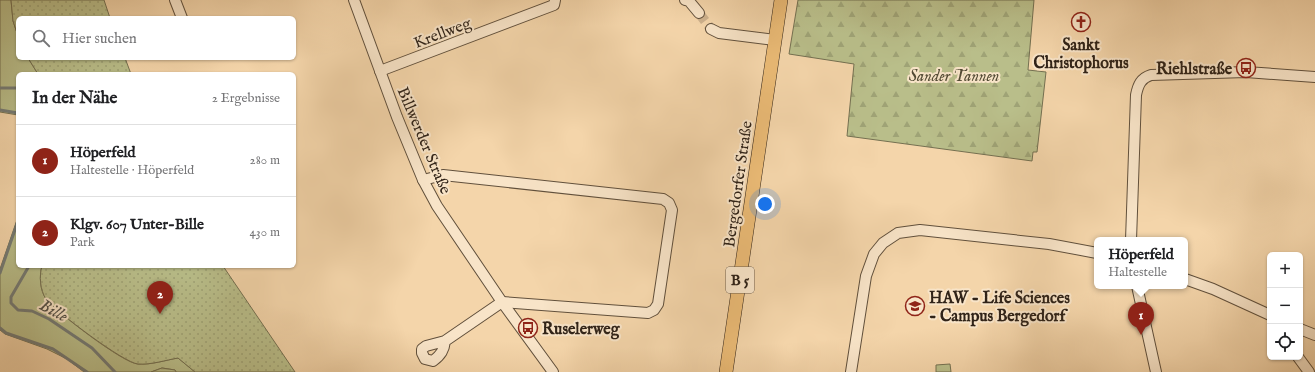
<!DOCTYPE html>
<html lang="de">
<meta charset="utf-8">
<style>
:root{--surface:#fff;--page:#f6f6f6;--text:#202124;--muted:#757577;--line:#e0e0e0;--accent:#8f2418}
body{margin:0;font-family:"IM FELL English",serif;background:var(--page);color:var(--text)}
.controls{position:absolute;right:12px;bottom:12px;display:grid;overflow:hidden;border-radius:6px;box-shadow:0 1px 3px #0004}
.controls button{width:36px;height:36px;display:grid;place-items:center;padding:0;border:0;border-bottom:1px solid var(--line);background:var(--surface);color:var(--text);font:20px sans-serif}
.you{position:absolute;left:765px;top:204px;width:14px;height:14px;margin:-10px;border:3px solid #fff;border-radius:50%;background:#1a73e8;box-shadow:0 0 0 6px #1a73e833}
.badge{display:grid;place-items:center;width:26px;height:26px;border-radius:50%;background:var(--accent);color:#fff;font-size:13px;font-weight:700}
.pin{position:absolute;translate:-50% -33px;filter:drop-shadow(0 1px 2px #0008)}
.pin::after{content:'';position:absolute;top:21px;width:14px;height:12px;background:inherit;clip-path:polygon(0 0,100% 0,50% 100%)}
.popup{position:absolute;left:1094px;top:237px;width:94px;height:52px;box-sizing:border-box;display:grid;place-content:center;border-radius:6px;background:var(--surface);filter:drop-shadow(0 1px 3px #0005);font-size:13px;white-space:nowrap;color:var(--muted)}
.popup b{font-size:15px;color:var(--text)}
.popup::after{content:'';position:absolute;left:50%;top:100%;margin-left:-8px;border:8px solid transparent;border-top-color:var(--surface)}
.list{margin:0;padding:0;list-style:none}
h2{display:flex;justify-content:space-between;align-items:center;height:52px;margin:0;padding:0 16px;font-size:17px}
h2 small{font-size:13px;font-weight:400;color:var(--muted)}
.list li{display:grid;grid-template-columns:26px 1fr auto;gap:12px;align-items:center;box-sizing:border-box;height:72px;padding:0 16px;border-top:1px solid var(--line)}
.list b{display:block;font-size:15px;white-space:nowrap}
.list p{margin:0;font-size:13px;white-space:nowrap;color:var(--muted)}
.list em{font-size:13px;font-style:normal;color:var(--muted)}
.icon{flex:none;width:22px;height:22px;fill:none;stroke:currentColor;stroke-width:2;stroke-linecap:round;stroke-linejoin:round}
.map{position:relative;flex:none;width:1315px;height:372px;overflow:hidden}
.search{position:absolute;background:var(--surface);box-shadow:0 1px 3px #0004;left:16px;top:16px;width:280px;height:44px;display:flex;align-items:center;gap:10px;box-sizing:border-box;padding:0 14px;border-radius:6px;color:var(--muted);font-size:15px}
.panel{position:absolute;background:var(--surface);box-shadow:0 1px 3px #0004;left:16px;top:72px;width:280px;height:196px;border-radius:6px}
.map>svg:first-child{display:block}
.green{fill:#b9be8a;stroke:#747051}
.forest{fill:url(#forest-firs);stroke:#747051}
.wetland{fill:url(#wetland-marsh);stroke:#747051}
.garden{fill:url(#garden-dots);stroke:#747051}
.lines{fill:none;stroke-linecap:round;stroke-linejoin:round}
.stream{stroke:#747b76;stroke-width:3}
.minor-tunnel{stroke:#cdb18d;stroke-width:10;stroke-dasharray:10 5;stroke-linecap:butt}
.minor-casing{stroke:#61503c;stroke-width:12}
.major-casing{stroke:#302318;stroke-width:14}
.minor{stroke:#f8e4c8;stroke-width:10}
.major{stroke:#eaba75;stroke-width:13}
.labels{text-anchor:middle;stroke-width:4;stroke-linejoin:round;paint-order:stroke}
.shield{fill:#f8e4c8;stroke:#6c5d4d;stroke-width:1}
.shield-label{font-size:15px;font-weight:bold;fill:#302318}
.street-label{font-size:16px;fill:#302318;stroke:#f8e4c8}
.poi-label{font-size:16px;font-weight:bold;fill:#302318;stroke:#f8e4c8;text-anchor:start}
.park-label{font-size:16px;font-style:italic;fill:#524a34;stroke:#f8e4c8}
.water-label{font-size:17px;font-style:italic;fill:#524f47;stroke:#f8e4c8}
</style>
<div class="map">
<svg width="1315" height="372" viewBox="0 0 1315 372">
<defs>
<pattern id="forest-firs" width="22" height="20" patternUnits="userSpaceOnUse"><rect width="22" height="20" fill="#b9be8a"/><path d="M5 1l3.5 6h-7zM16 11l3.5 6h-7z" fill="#9fa376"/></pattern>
<pattern id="wetland-marsh" width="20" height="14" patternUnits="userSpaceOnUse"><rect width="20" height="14" fill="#b9be8a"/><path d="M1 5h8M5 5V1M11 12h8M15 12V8" fill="none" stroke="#9fa376"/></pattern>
<pattern id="garden-dots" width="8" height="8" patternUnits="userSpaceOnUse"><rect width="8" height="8" fill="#b9be8a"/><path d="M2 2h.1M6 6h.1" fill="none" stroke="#9fa376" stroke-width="1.8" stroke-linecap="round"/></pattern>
</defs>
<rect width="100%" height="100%" fill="#f4d5aa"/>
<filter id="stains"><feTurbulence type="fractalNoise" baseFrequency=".005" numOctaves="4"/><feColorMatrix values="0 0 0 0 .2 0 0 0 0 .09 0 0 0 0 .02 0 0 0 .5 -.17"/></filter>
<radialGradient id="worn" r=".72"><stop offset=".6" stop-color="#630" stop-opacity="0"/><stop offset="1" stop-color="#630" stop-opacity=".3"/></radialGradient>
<g class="green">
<polygon points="0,0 11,0 13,21 18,36 18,58 28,58 38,74 18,74 18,115 0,112"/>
<path d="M18 217V266H42C39 276 40 290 46 299 55 311 124 364 138 364 151 365 166 360 178 358L195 372H176L175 370 162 368 151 372H84L67 359 47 349 5 334 0 330V269Z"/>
<polygon points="950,364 951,372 936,372 936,365"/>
</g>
<polygon class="forest" points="798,0 1034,0 1028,70 1046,72 1037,152 1033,152 1032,161 847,136 854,64 789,54"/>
<polygon class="wetland" points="162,368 175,370 176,372 151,372"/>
<g class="garden">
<polygon points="11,0 104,0 110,18 18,18 18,36 13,21"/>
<polygon points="28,58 125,58 131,74 38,74"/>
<path d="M42 266H223L295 372H195L178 358C166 360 151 365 138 364 124 363 55 311 46 299 40 290 39 276 42 266Z"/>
</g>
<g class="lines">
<g class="stream">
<polyline points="0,88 18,88"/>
<polyline points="0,110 18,113"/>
<polyline points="29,266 11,297 11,303 18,310 32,311 49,319 92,348 115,372"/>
<polyline points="0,273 18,221"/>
<polyline points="0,328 6,333 53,349 87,372"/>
</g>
<polyline class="minor-tunnel" points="699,13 711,29"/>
<g class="minor-casing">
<g id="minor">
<polyline points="175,0 182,18"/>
<polyline points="354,0 397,117 423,180 437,206 502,302 553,372"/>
<polyline points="685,0 689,1 699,13"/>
<polyline points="711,29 719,33 775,40"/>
<polyline points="380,71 554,5 555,0"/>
<path d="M423 180 443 175 663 199 669 203 672 210 658 304 654 310 648 313 502 302 445 341 426 346 422 349V353L425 359 433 361C441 355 444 350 445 341"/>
<path d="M1131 240 1136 95C1138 85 1141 78 1151 75L1246 72 1315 77"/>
<polyline points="1185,279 1213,289 1270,315"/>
<polyline points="1137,286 1156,372"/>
<polyline points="1300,329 1315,335"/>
<polyline points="1298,357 1309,372"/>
<polyline points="851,372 866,276 874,254 883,243 898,233 920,230 1049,244 1097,253"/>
</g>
</g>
<g class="major-casing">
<polyline id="major" points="726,372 781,0"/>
</g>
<use href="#minor" class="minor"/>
<use href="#major" class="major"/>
</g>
<defs>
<g id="church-ring" transform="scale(1)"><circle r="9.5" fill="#f8e4c8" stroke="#8f2418" stroke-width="1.5"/><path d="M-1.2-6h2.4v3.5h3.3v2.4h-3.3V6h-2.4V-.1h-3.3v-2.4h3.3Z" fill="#8f2418"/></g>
<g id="bus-ring" transform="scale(1)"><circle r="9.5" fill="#f8e4c8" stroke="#8f2418" stroke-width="1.5"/><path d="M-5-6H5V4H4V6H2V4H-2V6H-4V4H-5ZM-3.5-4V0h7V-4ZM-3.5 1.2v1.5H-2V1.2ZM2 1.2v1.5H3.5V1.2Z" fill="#8f2418"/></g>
<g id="university-ring" transform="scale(1)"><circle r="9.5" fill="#f8e4c8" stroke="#8f2418" stroke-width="1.5"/><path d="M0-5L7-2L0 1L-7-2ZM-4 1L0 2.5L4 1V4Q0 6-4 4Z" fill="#8f2418"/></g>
</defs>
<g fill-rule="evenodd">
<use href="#church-ring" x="1081" y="22"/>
<use href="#bus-ring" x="1246" y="68"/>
<use href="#university-ring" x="915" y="306"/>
<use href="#bus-ring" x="528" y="328"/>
</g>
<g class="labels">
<rect class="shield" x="726" y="267" width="28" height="26" rx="3"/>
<g class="shield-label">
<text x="740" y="285">B 5</text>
</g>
<g class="street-label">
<text transform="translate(442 32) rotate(-21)" y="6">Krellweg</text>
<text transform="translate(425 140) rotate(67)" y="6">Billwerder Straße</text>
<text transform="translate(737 184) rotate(-82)" y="6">Bergedorfer Straße</text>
</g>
<g class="poi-label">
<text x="1081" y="50" text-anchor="middle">Sankt<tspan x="1081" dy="18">Christophorus</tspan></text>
<text x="1232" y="74" text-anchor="end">Riehlstraße</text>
<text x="929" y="303">HAW - Life Sciences<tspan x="929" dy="18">- Campus Bergedorf</tspan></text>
<text x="542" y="334">Ruselerweg</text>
</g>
<g class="park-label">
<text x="954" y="81">Sander Tannen</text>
</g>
<g class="water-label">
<text transform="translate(54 310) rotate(28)" y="6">Bille</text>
</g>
</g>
<rect width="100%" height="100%" filter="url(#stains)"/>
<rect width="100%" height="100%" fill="url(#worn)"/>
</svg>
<div class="controls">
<button>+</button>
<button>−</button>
<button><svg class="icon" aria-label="locate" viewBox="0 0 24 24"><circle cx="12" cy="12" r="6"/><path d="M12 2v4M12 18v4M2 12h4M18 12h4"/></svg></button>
</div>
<div class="you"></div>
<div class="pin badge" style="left:1141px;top:335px">1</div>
<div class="popup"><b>Höperfeld</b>Haltestelle</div>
<div class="pin badge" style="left:160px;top:314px">2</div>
<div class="search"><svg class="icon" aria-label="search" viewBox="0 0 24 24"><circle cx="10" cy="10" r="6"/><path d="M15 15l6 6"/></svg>Hier suchen</div>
<section class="panel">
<h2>In der Nähe<small>2 Ergebnisse</small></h2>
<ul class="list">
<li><span class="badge">1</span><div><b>Höperfeld</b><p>Haltestelle · Höperfeld</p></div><em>280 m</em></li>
<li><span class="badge">2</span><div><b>Klgv. 607 Unter-Bille</b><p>Park</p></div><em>430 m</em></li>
</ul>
</section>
</div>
